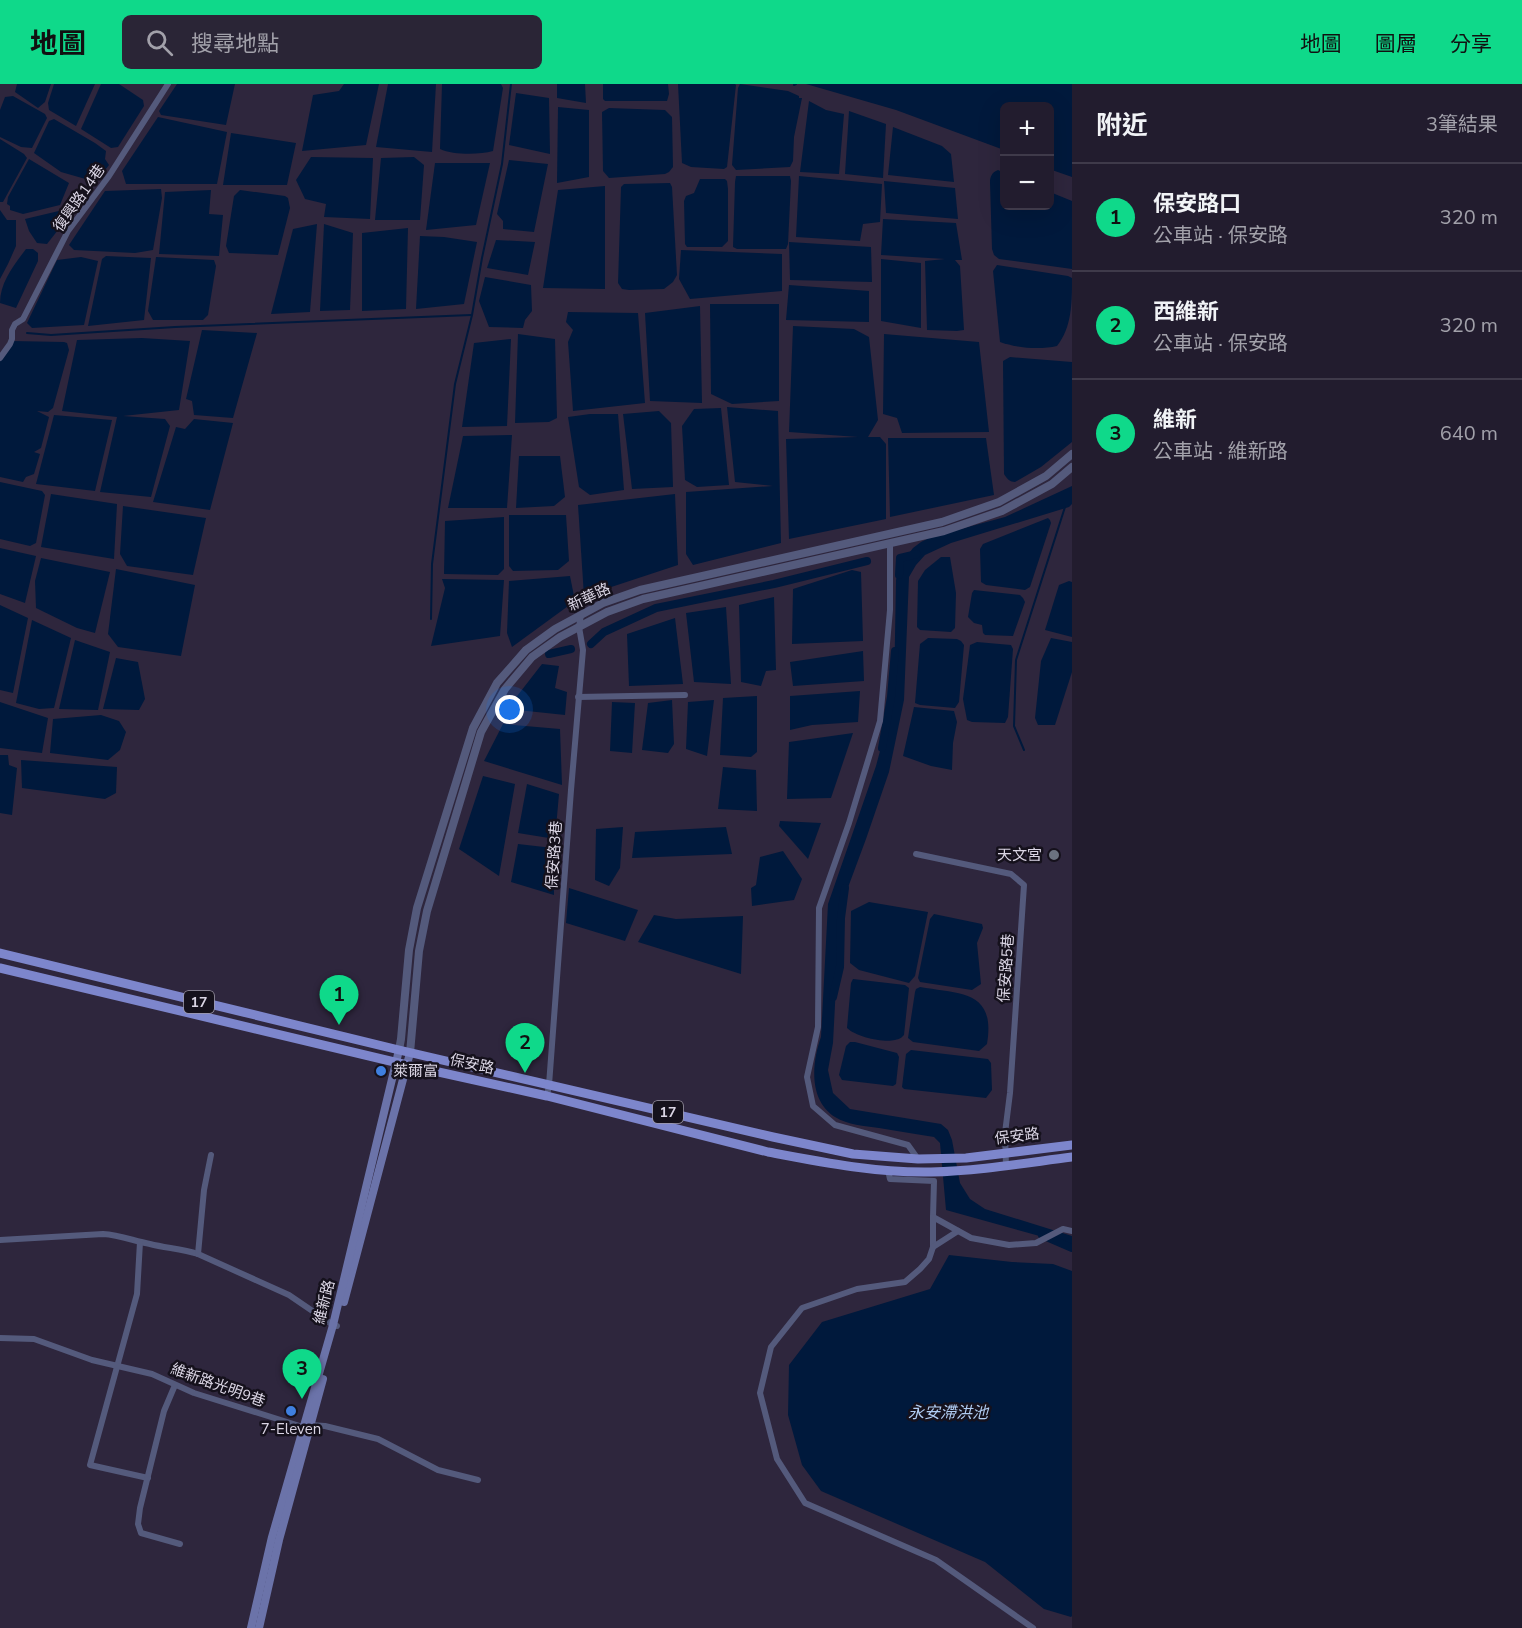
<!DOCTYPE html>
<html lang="zh-TW">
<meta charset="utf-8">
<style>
:root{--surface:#221c2e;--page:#2a2536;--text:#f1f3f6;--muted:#a2a1aa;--line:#3f3a4a;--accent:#0fd98a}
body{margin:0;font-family:"Nunito Sans","Noto Sans TC",sans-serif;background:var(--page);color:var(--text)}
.controls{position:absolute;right:18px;top:18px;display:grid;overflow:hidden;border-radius:9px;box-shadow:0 6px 24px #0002}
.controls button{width:54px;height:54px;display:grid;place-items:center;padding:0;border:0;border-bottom:2px solid var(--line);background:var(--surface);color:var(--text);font:30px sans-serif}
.you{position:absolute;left:510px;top:626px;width:21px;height:21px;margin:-15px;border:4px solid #fff;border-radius:50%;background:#1a73e8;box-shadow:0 0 0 9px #1a73e833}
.badge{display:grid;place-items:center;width:39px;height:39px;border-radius:50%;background:var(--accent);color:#111;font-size:20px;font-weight:700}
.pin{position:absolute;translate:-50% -50px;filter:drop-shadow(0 2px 3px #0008)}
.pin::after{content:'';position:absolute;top:32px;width:21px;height:18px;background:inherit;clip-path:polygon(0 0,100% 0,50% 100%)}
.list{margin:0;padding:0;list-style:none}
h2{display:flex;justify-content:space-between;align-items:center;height:78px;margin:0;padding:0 24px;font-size:26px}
h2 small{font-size:20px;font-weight:400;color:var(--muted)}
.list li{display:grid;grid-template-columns:39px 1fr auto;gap:18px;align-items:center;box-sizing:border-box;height:108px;padding:0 24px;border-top:2px solid var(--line)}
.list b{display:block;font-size:22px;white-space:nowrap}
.list p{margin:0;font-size:20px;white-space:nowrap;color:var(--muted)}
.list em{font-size:20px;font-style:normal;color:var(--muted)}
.icon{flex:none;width:33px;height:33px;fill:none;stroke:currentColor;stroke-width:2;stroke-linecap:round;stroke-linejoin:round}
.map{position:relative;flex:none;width:1072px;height:1544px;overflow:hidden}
header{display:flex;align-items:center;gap:36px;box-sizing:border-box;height:84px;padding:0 30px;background:var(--accent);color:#111}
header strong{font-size:28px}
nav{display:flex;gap:33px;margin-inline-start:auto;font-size:21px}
.search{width:420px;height:54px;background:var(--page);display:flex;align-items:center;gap:15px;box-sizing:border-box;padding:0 21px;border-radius:9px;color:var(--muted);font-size:22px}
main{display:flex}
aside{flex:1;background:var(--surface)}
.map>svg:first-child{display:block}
.water{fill:#00193c}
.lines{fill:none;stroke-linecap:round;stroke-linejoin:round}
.stream{stroke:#00193c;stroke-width:2}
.canal{stroke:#00193c;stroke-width:8}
.minor{stroke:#545a7c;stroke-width:6}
.tertiary{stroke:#545a7c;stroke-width:8}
.secondary{stroke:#6b73a9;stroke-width:8}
.primary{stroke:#7d86cc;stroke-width:9}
.worship-dot{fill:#6b7280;stroke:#15111c;stroke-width:2}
.shop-dot{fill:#3f7fe0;stroke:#15111c;stroke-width:2}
.labels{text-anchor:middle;stroke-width:5;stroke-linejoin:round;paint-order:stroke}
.shield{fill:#15111c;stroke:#9f9aa8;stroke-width:1.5}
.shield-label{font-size:14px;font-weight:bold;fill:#dad5e4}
.street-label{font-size:15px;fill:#dad5e4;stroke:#15111c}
.poi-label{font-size:15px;fill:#dad5e4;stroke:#15111c;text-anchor:end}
.water-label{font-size:16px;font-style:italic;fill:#b1cdf3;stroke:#15111c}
</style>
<header>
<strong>地圖</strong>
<div class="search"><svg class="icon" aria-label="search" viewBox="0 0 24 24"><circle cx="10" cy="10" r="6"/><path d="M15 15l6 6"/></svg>搜尋地點</div>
<nav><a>地圖</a><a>圖層</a><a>分享</a></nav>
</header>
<main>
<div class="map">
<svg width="1072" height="1544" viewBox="0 0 1072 1544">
<rect width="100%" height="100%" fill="#2e263d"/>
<g class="water">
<polygon points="17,0 51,0 45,18 38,24 15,8"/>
<polygon points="54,0 95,0 76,42 49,26 48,19"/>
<polygon points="101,0 119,0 143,16 144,22 118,63 111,64 81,45"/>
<polygon points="177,0 235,0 226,41 161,31 159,27"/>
<polygon points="344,0 379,0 366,61 302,67 313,11 339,7"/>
<polygon points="388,0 436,0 432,68 376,63"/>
<path d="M442 0H501L503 4 493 67C479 71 453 71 440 65Z"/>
<polygon points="557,0 585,0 586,19 557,14"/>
<polygon points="603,0 668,0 669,10 667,17 605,17 603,15"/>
<polygon points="678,0 735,0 736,1 727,83 724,85 691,83 682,79"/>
<polygon points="740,0 788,7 799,12 799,14 802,14 794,53 793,77 790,83 736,86 732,81 738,4"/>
<polygon points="806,0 1072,0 1072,93 1052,86 1052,84 1050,83 1050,22 1004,22 1004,66 896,26"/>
<polygon points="516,9 549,14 550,70 509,61"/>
<polygon points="13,12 45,30 47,34 32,64 21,63 0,53 0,26 5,13"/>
<polygon points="809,17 826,26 844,30 839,90 800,88"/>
<polygon points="558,23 589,26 589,93 557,99"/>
<polygon points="609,24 665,26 672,33 673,83 669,88 665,90 609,94 603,87 602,28"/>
<polygon points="849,27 886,40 883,94 845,90"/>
<polygon points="158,33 227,48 217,100 126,100 122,87"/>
<polygon points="54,35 95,59 106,67 105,75 109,81 96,98 61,88 34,69 49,37"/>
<polygon points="893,43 942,62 951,70 954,98 888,91"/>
<polygon points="231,49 296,59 287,101 223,101"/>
<polygon points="0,55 24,70 27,74 3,118 0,118"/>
<polygon points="311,73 373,74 370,135 324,133 326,120 305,115 296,96"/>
<polygon points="414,73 424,81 420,136 375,136 381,74"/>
<polygon points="29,75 69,99 60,121 23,130 10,126 10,122 7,120 8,113"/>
<polygon points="509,76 548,80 534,148 503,145 503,137 497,130"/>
<polygon points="435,79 490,79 476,141 426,146"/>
<path d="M998 86 1004 89V122H1050V108L1072 117V185L999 175 994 171 992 165 990 98C990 93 992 88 998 86Z"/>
<polygon points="736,92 790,92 791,97 788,160 786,165 737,165 733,163 735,98"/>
<polygon points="799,92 882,100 880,138 863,140 860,157 796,153"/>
<polygon points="700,95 725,95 727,97 728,105 728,157 722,163 687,163 685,160 684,117 686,112 694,109"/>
<polygon points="884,97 955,104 958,135 886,129"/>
<polygon points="670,99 672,103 677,191 673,198 664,205 629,206 622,205 618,199 621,103 624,100"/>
<polygon points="605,102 605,205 543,204 558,106"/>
<polygon points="161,105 162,114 153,166 135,169 74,166 69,161 105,107"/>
<polygon points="211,106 209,130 223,131 219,172 159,170 165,108"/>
<polygon points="240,106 285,112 288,114 290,124 278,171 229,169 226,162 234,112"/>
<polygon points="0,126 7,136 16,136 16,162 8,180 0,195"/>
<polygon points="63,126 69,132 47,160 37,159 29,147 25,135"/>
<polygon points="883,135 956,139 962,176 955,176 960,182 964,246 957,247 927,246 925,177 945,175 881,171"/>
<polygon points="317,140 310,228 271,230 293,145"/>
<polygon points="324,140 353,149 350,226 320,227"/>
<polygon points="408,144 406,225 362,227 362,149"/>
<polygon points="420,152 444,153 477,158 464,220 416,225"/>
<polygon points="496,156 535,158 528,191 487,184"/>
<polygon points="789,158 871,163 872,198 790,196"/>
<path d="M26 165H33L38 169V177L16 224 0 219C0 198 14 181 26 165Z"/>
<polygon points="681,166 782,170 782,207 690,215 679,195"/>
<polygon points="106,172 151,174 144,236 88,242 102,175"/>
<polygon points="81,173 98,177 84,241 32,244 27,239 57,176"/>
<polygon points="156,173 214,176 216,182 208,231 203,236 153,236 148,227"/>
<polygon points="881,175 921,179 921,244 881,237"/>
<path d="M997 181 1068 192 1072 194C1072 218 1072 243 1057 262 1040 266 1017 264 1000 258L993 187Z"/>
<polygon points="485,193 531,201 532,227 525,236 523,244 489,243 479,217"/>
<polygon points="789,201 869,207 869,238 786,236"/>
<polygon points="710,220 779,220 779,317 732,320 711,310"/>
<polygon points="700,222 702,319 650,317 645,229"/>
<polygon points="568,228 638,229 645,319 573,327 568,258 573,246 566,238"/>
<polygon points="793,242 854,245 869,253 878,336 868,353 880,353 886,360 886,435 789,455 786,355 858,353 789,348"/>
<polygon points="202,246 257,249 233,334 194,331 192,317 186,315"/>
<polygon points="518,250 555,255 557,334 549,338 515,339"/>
<polygon points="884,250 979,258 989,348 902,349 897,334 883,330"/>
<polygon points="142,254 190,257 179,326 123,332 165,335 170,342 151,413 100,408 117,333 62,327 77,256"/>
<polygon points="511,255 507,342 462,343 474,259"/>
<polygon points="12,257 64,258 67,259 69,266 53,324 48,328 37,327 49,333 41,364 34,368 40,370 34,390 26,393 23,398 0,393 0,276"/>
<path d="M1010 273 1072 278V358L1041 383 1015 398C1010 398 1007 395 1004 390L1003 277Z"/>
<polygon points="727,323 778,327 781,459 693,481 686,470 686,408 773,402 735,398"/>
<polygon points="721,324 729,401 697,403 685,396 682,342 694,325"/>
<polygon points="659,327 671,339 673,403 632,405 623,330"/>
<polygon points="590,330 618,330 624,406 590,411 579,403 568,333"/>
<polygon points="54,331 112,336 95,407 36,400"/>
<polygon points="194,335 233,339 210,426 153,418 176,343 185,345"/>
<polygon points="512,351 507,424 448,424 463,352"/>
<polygon points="888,354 986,354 994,411 890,433"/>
<polygon points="519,372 560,372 565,413 554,422 516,424"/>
<polygon points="0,398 42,407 45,411 36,459 30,462 0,455"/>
<path d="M1072 402V420L1069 423 951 459 925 471 916 481 909 493 904 616 889 688 866 755 840 825 833 959 828 986 833 1009 850 1025 941 1040 948 1046 952 1056 960 1099 970 1115 985 1125 1072 1152V1161L946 1126 940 1059 934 1053C915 1050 897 1047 879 1044 864 1042 848 1041 835 1033 808 1016 812 978 821 953L828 820 876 682 891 626 894 608 896 496 900 481 913 464 921 458 931 453 1005 433Z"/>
<polygon points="51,410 117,420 114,475 41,463"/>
<polygon points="675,410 678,481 584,512 578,421"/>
<polygon points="123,422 206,434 193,491 127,482 120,470"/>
<polygon points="509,431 566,431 569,477 558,486 513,487 509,482"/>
<polygon points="504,433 504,485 498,491 444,490 445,437"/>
<polygon points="1048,434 1050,436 1051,439 1030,503 1025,506 986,501 981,498 980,465 983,460"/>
<polygon points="0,464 36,472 25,519 0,510"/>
<polygon points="941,473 950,473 956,509 955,544 951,548 920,546 917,543 918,497 925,486"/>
<polygon points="41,474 110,488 95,549 77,544 36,524 35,497"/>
<polygon points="116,485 195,501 181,572 118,563 108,550"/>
<polygon points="852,486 861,488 863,557 792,560 793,505"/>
<polygon points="570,492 575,517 512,563 507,549 509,497"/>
<polygon points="442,495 504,496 500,552 431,562 445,504"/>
<polygon points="1069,497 1072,498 1072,553 1045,546 1059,501"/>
<polygon points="974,506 1020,511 1023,514 1025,518 1013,552 985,551 983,549 982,541 974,539 968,533 972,509"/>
<polygon points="774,513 776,586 766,587 761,602 741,598 739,521"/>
<polygon points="0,521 28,534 13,609 0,606"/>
<polygon points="726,523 731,600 694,598 686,529"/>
<polygon points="675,534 683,600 629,602 627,550"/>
<polygon points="32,536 71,554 54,624 39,625 16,619"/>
<polygon points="928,554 957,555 961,557 964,561 959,618 955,624 920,621 915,619 920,560"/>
<polygon points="1051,554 1072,558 1072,588 1055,641 1038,641 1035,634 1041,577"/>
<polygon points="75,556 110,568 98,626 59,625"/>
<polygon points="977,558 1011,561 1013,565 1008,633 1005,639 972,638 967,636 963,615 970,561"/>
<polygon points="863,567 864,597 793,602 790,578"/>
<polygon points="116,574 138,578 145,615 139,626 103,625"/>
<polygon points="542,580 559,582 555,604 567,608 565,631 507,625"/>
<polygon points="860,607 858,638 812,641 790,646 790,612"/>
<polygon points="757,612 757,668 751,673 720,671 723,614"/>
<polygon points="672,616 674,660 668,669 642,666 648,619"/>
<polygon points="714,616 707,672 686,665 688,618"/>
<polygon points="0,618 48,634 42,669 0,664"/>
<polygon points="612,618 635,619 632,669 610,667"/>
<polygon points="914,623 954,627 957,638 953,659 952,686 931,682 903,672"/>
<polygon points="101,631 119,637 126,648 120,666 108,676 50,669 53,635"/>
<polygon points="503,640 560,645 562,701 484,677"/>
<polygon points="853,649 831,714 787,715 789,658"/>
<polygon points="0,671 8,671 9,681 17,684 12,731 0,729"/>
<polygon points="21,676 117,683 116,709 105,715 22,704"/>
<polygon points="723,683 756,686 757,727 718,725"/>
<polygon points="483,692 515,700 499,792 459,765"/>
<polygon points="527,700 559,710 555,755 518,749"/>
<polygon points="780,737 821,739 808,775 779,742"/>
<polygon points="623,743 620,784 609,802 595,796 596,745"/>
<polygon points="726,743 732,770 632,774 635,748"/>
<polygon points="518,760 553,764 554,811 511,798"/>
<polygon points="783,767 802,795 794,816 752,822 751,804 756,801 760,773"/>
<polygon points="569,804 638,826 625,857 566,839"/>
<polygon points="869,818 928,828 915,892 909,899 859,886 850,879 851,827"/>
<polygon points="934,830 982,840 983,844 977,859 981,900 972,906 920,898 918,894 930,835"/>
<polygon points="654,831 676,835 743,832 741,890 638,858"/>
<path d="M853 895 905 901 909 904 904 951C901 954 900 955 895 956 884 959 856 953 847 944L851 899Z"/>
<path d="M920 903C960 910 996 906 987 960L979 967 913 958 908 954 915 908 916 905Z"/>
<polygon points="850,958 855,958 897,969 899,973 896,1000 893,1002 842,996 839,991 846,962"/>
<polygon points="911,966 988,975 991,979 992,1006 986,1014 904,1005 902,1003 906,970"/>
<polygon points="949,1171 1012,1178 1053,1180 1072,1187 1072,1532 1071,1533 1044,1525 985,1478 821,1407 802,1381 788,1331 789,1281 822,1238 930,1205"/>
</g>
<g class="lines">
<g class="stream">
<polyline points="794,1 796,0"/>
<polyline points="27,249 51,251 175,243 471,231"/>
<polyline points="431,535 432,480 455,300 472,231 482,174 502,80 511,0"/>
<polyline points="1024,666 1014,642 1016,576 1065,423"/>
</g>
<g class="canal">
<polyline points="899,491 900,474 917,470"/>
<polyline points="591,560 604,548 656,524 774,500 867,477"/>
<polyline points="549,570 571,565"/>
<polyline points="882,664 891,613 895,567"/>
<polyline points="833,913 840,883 841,834 845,804"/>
<polyline points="1042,1151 1072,1164"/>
</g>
<g class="minor">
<polyline points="0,274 10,260 12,255 12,246 15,240 23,235 68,147 109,92 168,0"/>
<polyline points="890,459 890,526 880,637 849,739 819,824 818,943 807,993 813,1022 835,1041 908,1061 918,1075"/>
<polyline points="578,613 685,611"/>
<polyline points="916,770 1011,790 1024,801 1010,1009 1005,1049 1006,1082"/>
<polyline points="547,1012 549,1001 571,706 583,566 579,543 581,531"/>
<polyline points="888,1086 890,1095 934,1097 933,1133 971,1154 1009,1161 1036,1159 1063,1145 1072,1147"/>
<polyline points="933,1133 933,1163"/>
<polyline points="958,1147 933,1163 929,1175 920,1185 905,1198 857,1205 802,1224 771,1263 760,1309 777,1375 805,1419 936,1476 1033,1544"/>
<path d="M0 1156 103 1150C120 1151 134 1157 150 1160 166 1164 182 1165 198 1170L289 1211 333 1241 337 1242"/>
<polyline points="140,1158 137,1210 90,1381 148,1394"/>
<polyline points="198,1170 204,1106 211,1071"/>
<polyline points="0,1254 34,1255 92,1276 152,1290 194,1309 303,1343 310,1341 325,1342 378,1355 438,1386 478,1396"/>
<polyline points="175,1301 164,1327 140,1424 138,1440 141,1449 180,1460"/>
</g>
<g class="tertiary">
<polyline points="399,966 401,955 409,866 417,824 473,644 497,599 526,566 555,545 603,519 640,506 942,438 999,418 1046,392 1072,370"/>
<polyline points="410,969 419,867 427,827 481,648 505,605 532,573 560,553 607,528 643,515 944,447 1002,427 1052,400 1072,383"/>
</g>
<g class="secondary">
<polyline points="344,1218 410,969"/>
<polyline points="251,1544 272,1453 333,1241 399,966"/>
<polyline points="259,1544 279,1456 323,1295"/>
</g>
<g class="primary">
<polyline points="0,869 399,966 773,1053 853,1070 918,1075 966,1074 1072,1061"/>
<path d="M0 884 407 981 547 1012 768 1068C821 1078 876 1089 931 1088 978 1087 1025 1079 1072 1073"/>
</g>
</g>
<circle class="worship-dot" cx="1054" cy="771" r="6"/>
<g class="shop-dot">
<circle cx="381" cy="987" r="6"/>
<circle cx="291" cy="1327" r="6"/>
</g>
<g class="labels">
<g class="shield">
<rect x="184" y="907" width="30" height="22" rx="4.5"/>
<rect x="653" y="1017" width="30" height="22" rx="4.5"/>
</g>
<g class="shield-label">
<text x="199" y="923">17</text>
<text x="668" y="1033">17</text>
</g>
<g class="street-label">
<text transform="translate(79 114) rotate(-55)" y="5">復興路14巷</text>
<text transform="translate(589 513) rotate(-25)" y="5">新華路</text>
<text transform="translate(554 771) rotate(-86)" y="5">保安路3巷</text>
<text transform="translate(1006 884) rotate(-86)" y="5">保安路5巷</text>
<text transform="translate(472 980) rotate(12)" y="5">保安路</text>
<text transform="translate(1017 1052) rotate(-7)" y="5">保安路</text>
<text transform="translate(324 1218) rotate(-76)" y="5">維新路</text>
<text transform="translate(218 1301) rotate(20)" y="5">維新路光明9巷</text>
</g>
<g class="poi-label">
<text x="1042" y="776">天文宮</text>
<text x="393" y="992" text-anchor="start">萊爾富</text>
<text x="291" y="1350" text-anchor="middle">7-Eleven</text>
</g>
<g class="water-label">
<text x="948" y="1334">永安滯洪池</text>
</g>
</g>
</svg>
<div class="controls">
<button>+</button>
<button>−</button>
</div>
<div class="you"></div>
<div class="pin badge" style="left:339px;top:941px">1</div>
<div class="pin badge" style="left:525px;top:989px">2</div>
<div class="pin badge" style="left:302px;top:1315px">3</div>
</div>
<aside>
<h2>附近<small>3筆結果</small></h2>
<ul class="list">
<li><span class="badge">1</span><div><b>保安路口</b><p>公車站 · 保安路</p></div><em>320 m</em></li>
<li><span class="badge">2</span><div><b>西維新</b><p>公車站 · 保安路</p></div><em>320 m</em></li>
<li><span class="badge">3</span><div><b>維新</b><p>公車站 · 維新路</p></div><em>640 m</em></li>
</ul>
</aside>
</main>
